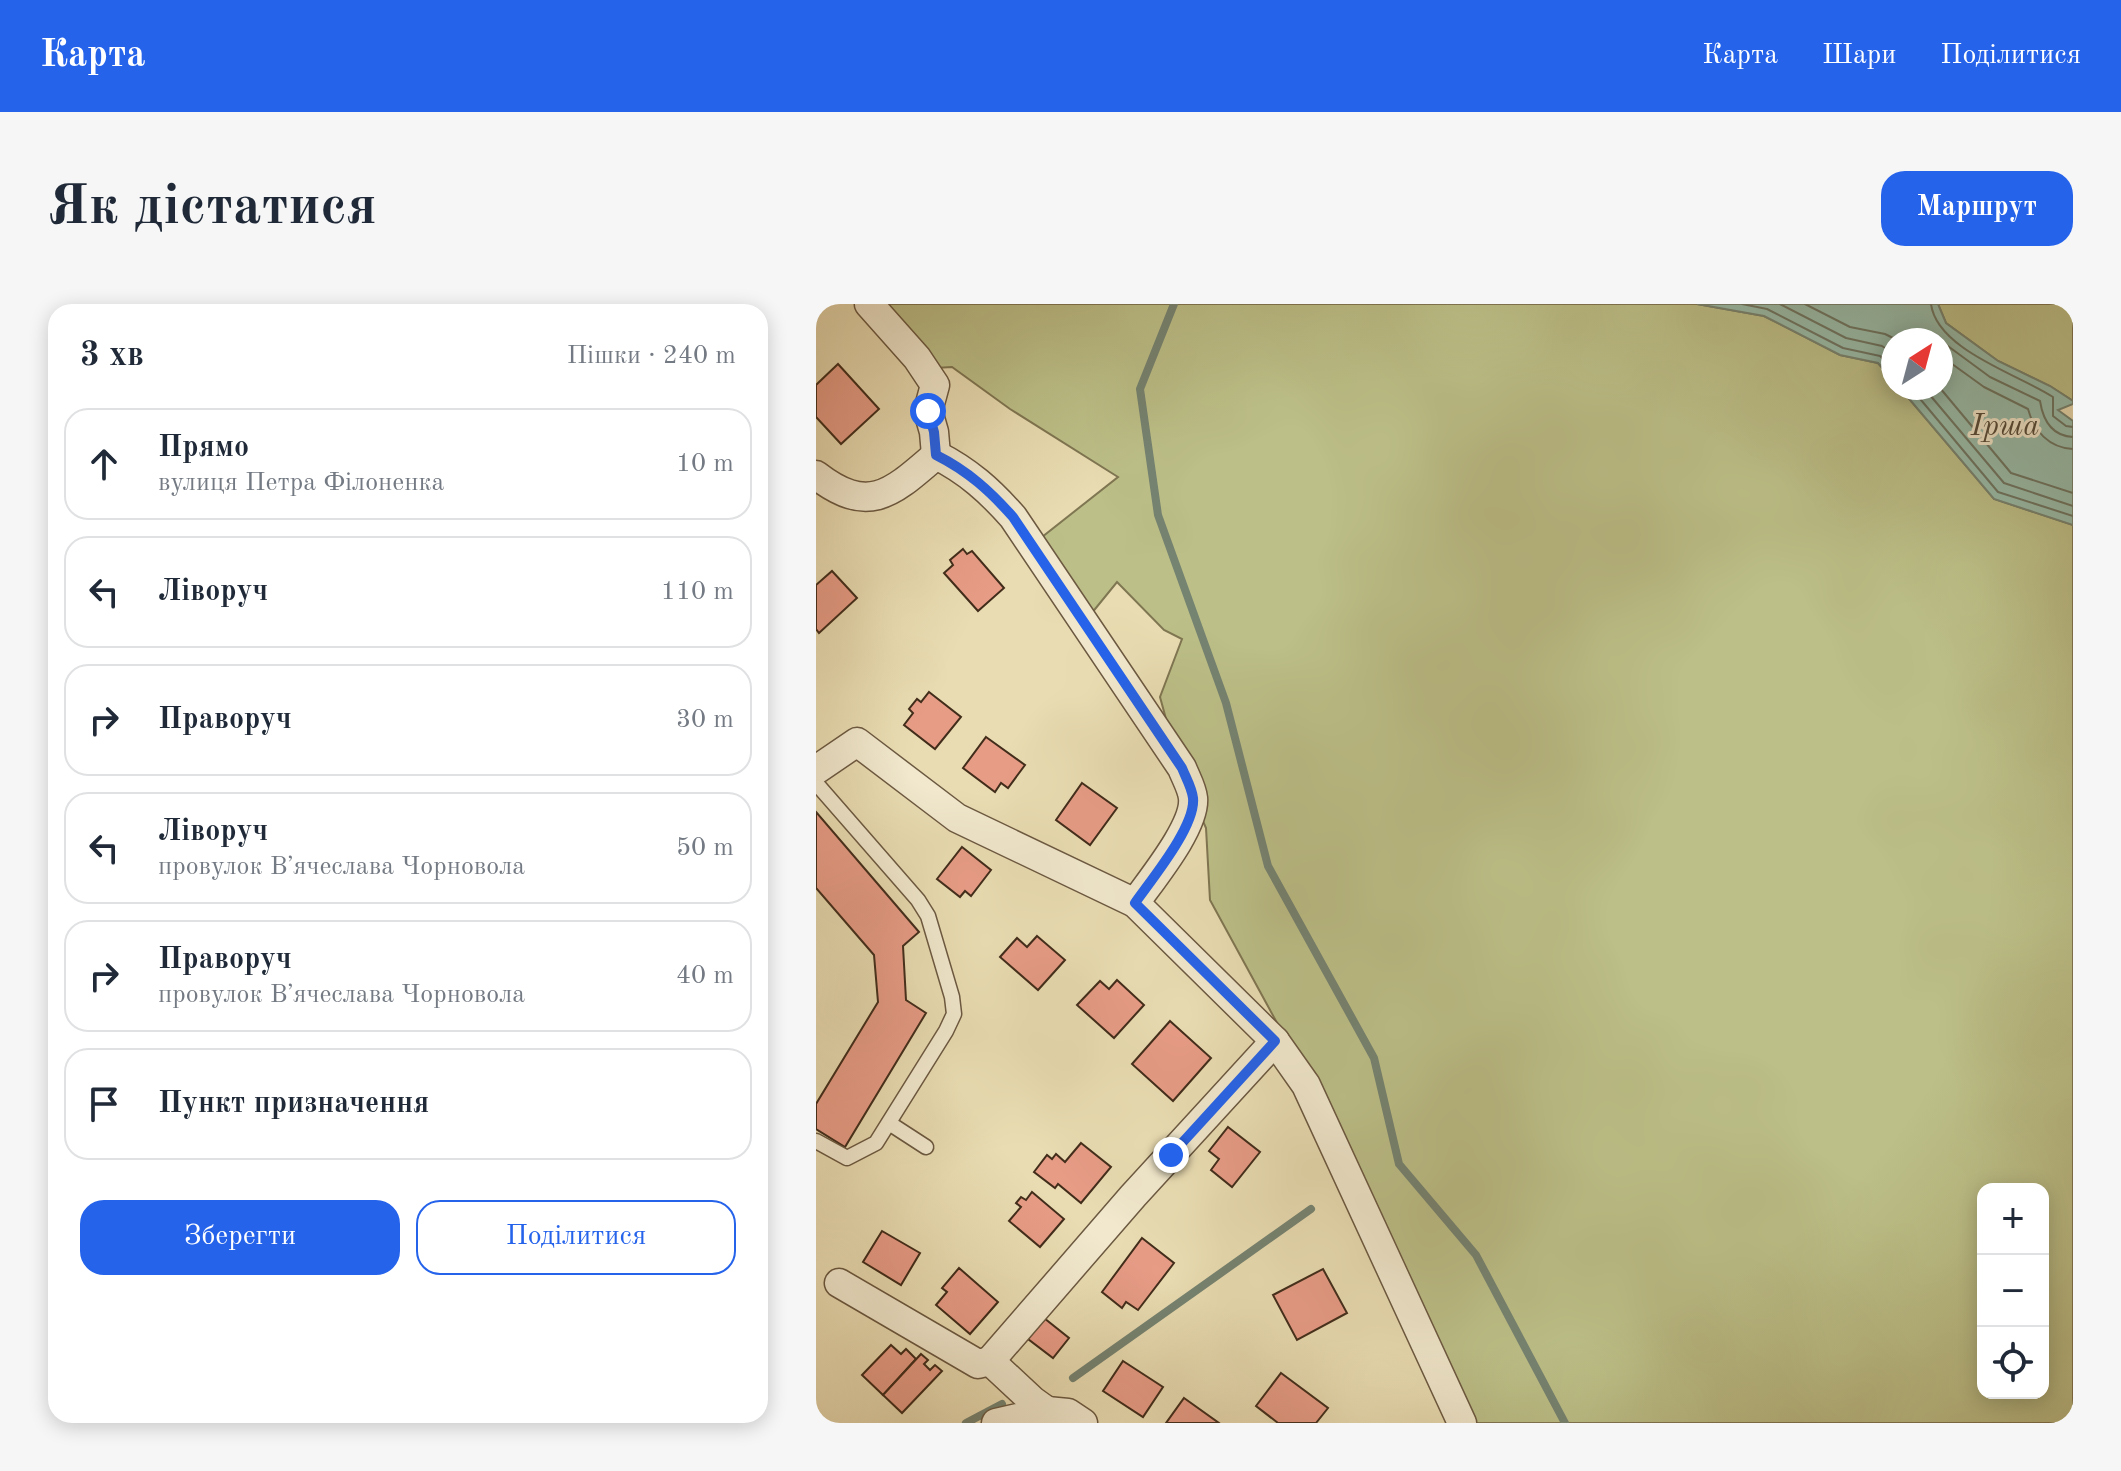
<!DOCTYPE html>
<html lang="uk">
<meta charset="utf-8">
<style>
:root{--surface:#fff;--page:#f6f6f7;--text:#1f2937;--muted:#747a83;--line:#e0e1e3;--accent:#2563eb}
body{margin:0;font-family:"Old Standard TT",serif;background:var(--page);color:var(--text)}
.controls{position:absolute;right:24px;bottom:24px;display:grid;overflow:hidden;border-radius:16px;box-shadow:0 4px 20px #0003}
.controls button{width:72px;height:72px;display:grid;place-items:center;padding:0;border:0;border-bottom:2px solid var(--line);background:var(--surface);color:var(--text);font:40px sans-serif}
.compass{position:absolute;left:1065px;top:24px;width:72px;height:72px;border-radius:50%;background:var(--surface);box-shadow:0 4px 20px #0003;rotate:36deg}
.stop{position:absolute;width:24px;height:24px;margin:-18px;border:6px solid #2563eb;border-radius:50%;background:#fff}
.stop.end{background:#2563eb;border-color:#fff;box-shadow:0 2px 8px #0008}
.list{margin:0;padding:0;list-style:none}
h2{display:flex;justify-content:space-between;align-items:center;height:104px;margin:0;padding:0 32px;font-size:34px}
h2 small{font-size:26px;font-weight:400;color:var(--muted)}
.list li{display:grid;grid-template-columns:52px 1fr auto;gap:24px;align-items:center;box-sizing:border-box;height:112px;margin:0 16px 16px;padding:0 16px;border:2px solid var(--line);border-radius:24px}
.list b{display:block;font-size:30px;white-space:nowrap}
.list p{margin:0;font-size:26px;white-space:nowrap;color:var(--muted)}
.list em{font-size:26px;font-style:normal;color:var(--muted)}
.actions{display:flex;gap:16px;padding:24px 32px}
.actions a{flex:1;padding:18px 0;border:2px solid var(--accent);border-radius:24px;text-align:center;font-size:28px;color:var(--accent)}
.actions .main{background:var(--accent);color:#fff}
.icon{flex:none;width:44px;height:44px;fill:none;stroke:currentColor;stroke-width:2;stroke-linecap:round;stroke-linejoin:round}
.map{position:relative;flex:none;width:1257px;height:1119px;overflow:hidden;border-radius:24px}
header{display:flex;align-items:center;gap:48px;box-sizing:border-box;height:112px;padding:0 40px;background:var(--accent);color:#fff}
header strong{font-size:38px}
nav{display:flex;gap:44px;margin-inline-start:auto;font-size:28px}
.intro{display:flex;align-items:center;justify-content:space-between;box-sizing:border-box;height:192px;padding:0 48px}
h1{margin:0;font-size:56px}
.button{padding:20px 36px;border-radius:24px;background:var(--accent);color:#fff;font-size:28px;font-weight:700}
main{display:flex;gap:48px;padding:0 48px}
aside{flex:1;background:var(--surface);border-radius:24px;box-shadow:0 4px 20px #0003}
.map>svg:first-child{display:block}
.green{fill:#bcbf88;stroke:#7f7652;stroke-width:2;fill-rule:evenodd}
.water{fill:#97bcaa;stroke:#758371;stroke-width:2}
.lines{fill:none;stroke-linecap:round;stroke-linejoin:round}
.shore{stroke:#6c7462;stroke-width:2}
.stream{stroke:#758371;stroke-width:8}
.building{fill:#e79c86;stroke:#422d1b;stroke-width:2}
.service-casing{stroke:#6c5941;stroke-width:17}
.minor-casing{stroke:#6c5941;stroke-width:31}
.service{stroke:#f1e8cd;stroke-width:14}
.minor{stroke:#f1e8cd;stroke-width:28}
.route{stroke:#2563eb;stroke-width:10}
.labels{text-anchor:middle;stroke-width:6;stroke-linejoin:round;paint-order:stroke}
.water-label{font-size:30px;font-style:italic;fill:#534a38;stroke:#f1e8cd}
</style>
<header>
<strong>Карта</strong>
<nav><a>Карта</a><a>Шари</a><a>Поділитися</a></nav>
</header>
<div class="intro"><h1>Як дістатися</h1><a class="button">Маршрут</a></div>
<main>
<aside>
<h2>3 хв<small>Пішки · 240 m</small></h2>
<ul class="list">
<li><svg class="icon" aria-label="ahead" viewBox="0 0 24 24"><path d="M12 20V5M6 11l6-6 6 6"/></svg><div><b>Прямо</b><p>вулиця Петра Філоненка</p></div><em>10 m</em></li>
<li><svg class="icon" aria-label="left" viewBox="0 0 24 24"><path d="M17 20v-9H6M10 6l-5 5 5 5"/></svg><div><b>Ліворуч</b></div><em>110 m</em></li>
<li><svg class="icon" aria-label="right" viewBox="0 0 24 24"><path d="M7 20v-9h11M14 6l5 5-5 5"/></svg><div><b>Праворуч</b></div><em>30 m</em></li>
<li><svg class="icon" aria-label="left" viewBox="0 0 24 24"><path d="M17 20v-9H6M10 6l-5 5 5 5"/></svg><div><b>Ліворуч</b><p>провулок Вʼячеслава Чорновола</p></div><em>50 m</em></li>
<li><svg class="icon" aria-label="right" viewBox="0 0 24 24"><path d="M7 20v-9h11M14 6l5 5-5 5"/></svg><div><b>Праворуч</b><p>провулок Вʼячеслава Чорновола</p></div><em>40 m</em></li>
<li><svg class="icon" aria-label="arrive" viewBox="0 0 24 24"><path d="M6 21V4h12l-3 4 3 4H6"/></svg><div><b>Пункт призначення</b></div></li>
</ul>
<div class="actions"><a class="main">Зберегти</a><a>Поділитися</a></div>
</aside>
<div class="map">
<svg width="1257" height="1119" viewBox="0 0 1257 1119">
<rect width="100%" height="100%" fill="#e9dcb2"/>
<filter id="stains"><feTurbulence type="fractalNoise" baseFrequency=".0025" numOctaves="4"/><feColorMatrix values="0 0 0 0 .2 0 0 0 0 .09 0 0 0 0 .02 0 0 0 .5 -.17"/></filter>
<radialGradient id="worn" r=".72"><stop offset=".6" stop-color="#630" stop-opacity="0"/><stop offset="1" stop-color="#630" stop-opacity=".3"/></radialGradient>
<g class="green">
<path d="M58 0H881L948 12 1024 51 1062 59 1077 76V84H1084L1178 195 1257 221V1119H655L466 728 394 596 390 524 363 462 344 393 366 335 348 326 301 278 271 315 221 237 302 173 194 105 136 63 102 65ZM1167 885H1227V1089H1167Z"/>
<polygon points="1122,0 1257,0 1257,97 1234,82 1182,57 1130,19"/>
</g>
<polygon class="water" points="881,0 1122,0 1130,19 1182,57 1234,82 1257,97 1257,100 1242,106 1257,117 1257,221 1178,195 1084,84 1125,84 1125,36 1077,36 1077,76 1062,59 1024,51 948,12"/>
<g class="lines">
<g class="shore">
<polyline points="926,0 951,5 1027,44 1064,52 1077,64"/>
<polyline points="964,0 1030,34 1066,42 1077,49"/>
<polyline points="989,0 1034,23 1069,30 1081,36"/>
<path d="M1115 0C1121 46 1204 71 1237 93V112L1250 122 1257 123"/>
<path d="M1125 37 1174 73 1224 97C1227 116 1235 132 1257 133"/>
<path d="M1125 52 1168 83 1212 105C1218 127 1233 144 1257 145"/>
<polyline points="1095,84 1182,188 1257,212"/>
<polyline points="1108,84 1188,179 1257,202"/>
<polyline points="1124,84 1195,169 1257,189"/>
</g>
<g class="stream">
<polyline points="358,0 324,85 342,211 410,399 452,562 558,754 583,860 660,951 749,1119"/>
<polyline points="257,1074 495,905"/>
<polyline points="150,1119 186,1100"/>
</g>
</g>
<g class="building">
<polygon points="22,60 63,105 25,140 0,113 0,81"/>
<polygon points="147,245 151,250 156,247 188,284 162,307 128,269 137,261 134,256"/>
<polygon points="16,267 41,294 3,329 0,325 0,281"/>
<polygon points="113,388 145,413 119,445 88,421 97,409 93,405 101,395 105,398"/>
<polygon points="170,433 209,461 192,484 185,479 179,488 147,464"/>
<polygon points="266,479 301,504 274,541 240,516"/>
<polygon points="0,508 103,628 87,642 90,696 110,709 29,843 0,825 0,800 62,698 58,651 0,584"/>
<polygon points="146,543 175,566 155,592 149,587 144,593 121,575"/>
<polygon points="221,632 249,656 222,686 184,653 201,634 211,643"/>
<polygon points="301,676 328,701 298,734 261,701 284,677 293,685"/>
<polygon points="354,717 395,754 357,797 316,760"/>
<polygon points="412,823 444,848 416,883 395,866 403,855 393,847"/>
<polygon points="265,839 295,863 265,899 242,880 239,884 218,868 231,851 236,855 240,850 249,858"/>
<polygon points="216,888 248,915 224,943 193,917 205,903 200,899 205,893 210,896"/>
<polygon points="66,927 104,949 85,981 47,958"/>
<polygon points="326,934 358,959 322,1006 310,998 306,1004 286,988"/>
<polygon points="143,964 182,998 154,1030 120,1001 131,988 126,984"/>
<polygon points="507,965 531,1009 481,1036 457,991"/>
<polygon points="228,1014 253,1034 237,1054 212,1035"/>
<polygon points="75,1041 85,1050 90,1045 100,1055 67,1091 46,1071"/>
<polygon points="105,1050 112,1056 108,1060 114,1066 119,1061 126,1067 86,1109 67,1091"/>
<polygon points="307,1057 347,1083 327,1113 287,1087"/>
<polygon points="465,1069 512,1104 500,1119 462,1119 440,1102"/>
<polygon points="368,1094 403,1119 350,1119"/>
</g>
<g class="lines">
<g class="service-casing">
<g id="service">
<polyline points="0,479 102,596 112,612 136,693 138,710 130,727 60,839 31,854 0,837"/>
<polyline points="73,819 110,843"/>
</g>
</g>
<g class="minor-casing">
<g id="minor">
<polyline points="53,0 101,54 119,81 112,107 118,128 120,151"/>
<path d="M120 151C152 167 174 187 197 213L366 464C370 474 376 484 377 494 380 522 335 576 319 599"/>
<path d="M0 171C53 212 76 189 120 151"/>
<polyline points="0,466 41,438 141,514 319,599 459,737 490,781 646,1119"/>
<polyline points="23,979 162,1060 174,1057 217,1097 231,1107 180,1119"/>
<polyline points="174,1057 317,892 459,737"/>
<polyline points="231,1107 252,1109 267,1119"/>
</g>
</g>
<use href="#service" class="service"/>
<use href="#minor" class="minor"/>
</g>
<g class="lines">
<path class="route" d="M112 107 118 128 120 151C152 167 174 187 197 213L366 464C370 474 376 484 377 494 380 522 335 576 319 599L459 737 355 851"/>
</g>
<g class="labels">
<g class="water-label">
<text x="1189" y="131">Ірша</text>
</g>
</g>
<rect width="100%" height="100%" filter="url(#stains)"/>
<rect width="100%" height="100%" fill="url(#worn)"/>
</svg>
<div class="controls">
<button>+</button>
<button>−</button>
<button><svg class="icon" aria-label="locate" viewBox="0 0 24 24"><circle cx="12" cy="12" r="6"/><path d="M12 2v4M12 18v4M2 12h4M18 12h4"/></svg></button>
</div>
<svg class="compass" viewBox="-18 -18 36 36"><path d="M0-13l5 13h-10z" fill="#e53935"/><path d="M0 13l5-13h-10z" fill="#747a83"/></svg>
<div class="stop" style="left:112px;top:107px"></div>
<div class="stop end" style="left:355px;top:851px"></div>
</div>
</main>
